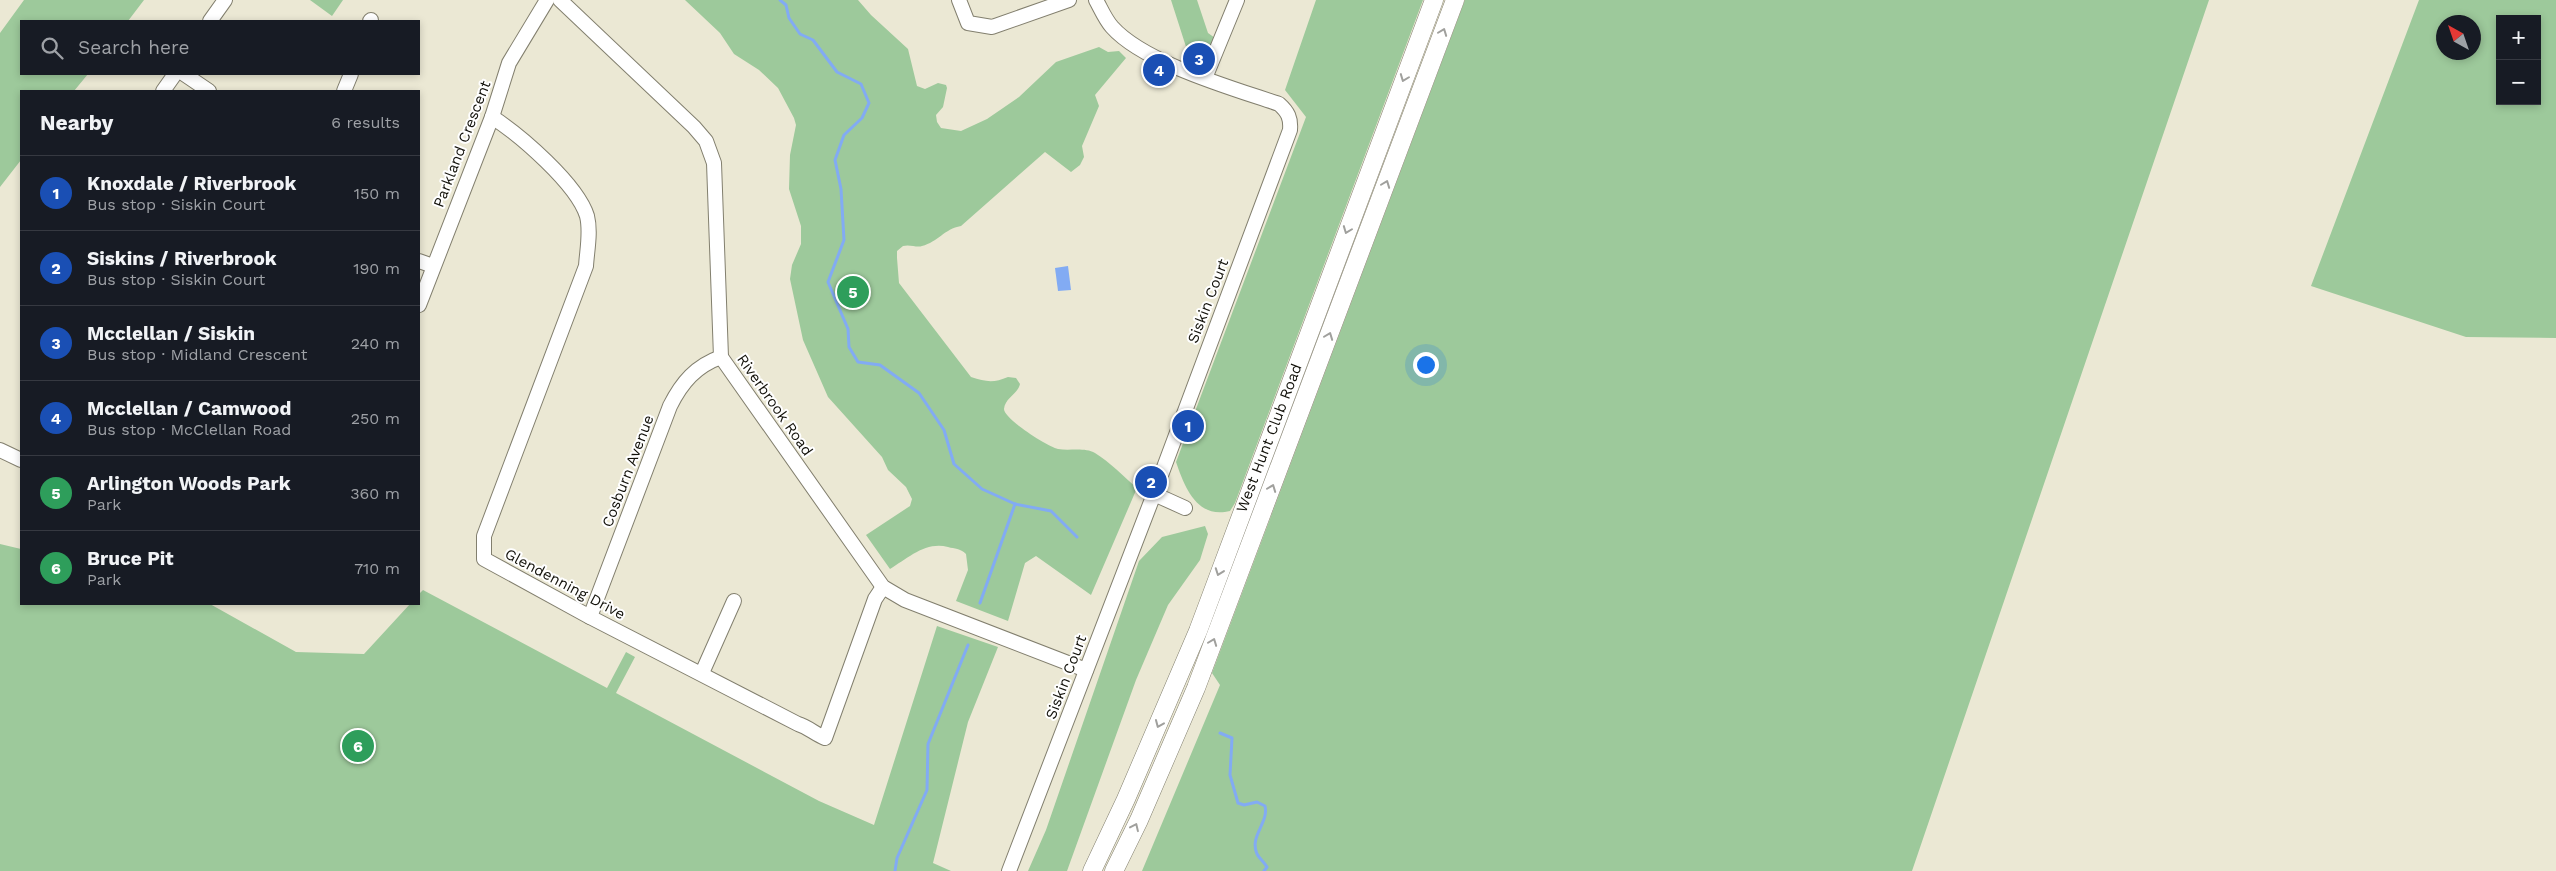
<!DOCTYPE html>
<meta charset="utf-8">
<style>
:root{--surface:#171b24;--page:#20242c;--text:#f1f3f6;--muted:#9ea1a6;--line:#363941;--accent:#db2777}
body{margin:0;font-family:"Work Sans",sans-serif;background:var(--page);color:var(--text)}
.controls{position:absolute;right:15px;top:15px;display:grid;overflow:hidden;border-radius:0px;box-shadow:0 2px 8px #0003}
.controls button{width:45px;height:45px;display:grid;place-items:center;padding:0;border:0;border-bottom:1px solid var(--line);background:var(--surface);color:var(--text);font:25px sans-serif}
.compass{position:absolute;left:2436px;top:15px;width:45px;height:45px;border-radius:50%;background:var(--surface);box-shadow:0 2px 8px #0003;rotate:320deg}
.you{position:absolute;left:1425px;top:364px;width:18px;height:18px;margin:-12px;border:4px solid #fff;border-radius:50%;background:#1a73e8;box-shadow:0 0 0 8px #1a73e833}
.badge{display:grid;place-items:center;width:32px;height:32px;border-radius:50%;background:var(--accent);color:#fff;font-size:16px;font-weight:700}
.pin{position:absolute;translate:-50% -50%;border:2px solid #fff;box-shadow:0 1px 5px #0006}
.list{margin:0;padding:0;list-style:none}
h2{display:flex;justify-content:space-between;align-items:center;height:65px;margin:0;padding:0 20px;font-size:21px}
h2 small{font-size:16px;font-weight:400;color:var(--muted)}
.list li{display:grid;grid-template-columns:32px 1fr auto;gap:15px;align-items:center;box-sizing:border-box;height:75px;padding:0 20px;border-top:1px solid var(--line)}
.list b{display:block;font-size:19px;white-space:nowrap}
.list p{margin:0;font-size:16px;white-space:nowrap;color:var(--muted)}
.list em{font-size:16px;font-style:normal;color:var(--muted)}
.icon{flex:none;width:28px;height:28px;fill:none;stroke:currentColor;stroke-width:2;stroke-linecap:round;stroke-linejoin:round}
.map{position:relative;flex:none;width:2556px;height:871px;overflow:hidden}
.search{position:absolute;background:var(--surface);box-shadow:0 2px 8px #0003;left:20px;top:20px;width:400px;height:55px;display:flex;align-items:center;gap:12px;box-sizing:border-box;padding:0 18px;border-radius:0px;color:var(--muted);font-size:19px}
.panel{position:absolute;background:var(--surface);box-shadow:0 2px 8px #0003;left:20px;top:90px;width:400px;height:515px;border-radius:0px}
.map>svg:first-child{display:block}
.green{fill:#9dc99b;fill-rule:evenodd}
.water{fill:#82abf3}
.lines{fill:none;stroke-linecap:round;stroke-linejoin:round}
.stream{stroke:#82abf3;stroke-width:3}
.minor-casing{stroke:#827f6e;stroke-width:16}
.major-casing{stroke:#827f6e;stroke-width:19}
.minor{stroke:#fff;stroke-width:14}
.major{stroke:#fff;stroke-width:18}
.oneway{stroke:#a0a09d}
.labels{text-anchor:middle;stroke-width:4;stroke-linejoin:round;paint-order:stroke}
.street-label{font-size:15px;fill:#12110a;stroke:#fff}
</style>
<div class="map">
<svg width="2556" height="871" viewBox="0 0 2556 871">
<rect width="100%" height="100%" fill="#ebe8d4"/>
<g class="green">
<polygon points="24,0 144,0 128,21 21,21 21,74 88,74 74,91 21,91 21,160 0,187 0,33"/>
<polygon points="310,0 343,0 332,16"/>
<path d="M685 0H858L871 15 908 49 917 86 925 89 938 83 946 85 947 88 943 107 936 115 937 122 941 128 961 131 987 119 1019 97 1056 62 1099 47 1108 52 1119 51 1126 58 1095 95 1099 106 1082 146 1084 157 1080 165 1071 172 1045 152 961 226C944 229 938 242 922 246 917 248 910 244 903 246L897 251V258L899 283 971 377C986 382 994 383 1008 377L1016 378 1020 384C1018 394 1005 398 1004 409 1004 419 1048 447 1058 449 1070 451 1085 447 1095 453 1110 462 1124 477 1137 488L1091 595 1036 556 1025 563 1008 621 956 601 968 570 966 554C960 548 955 549 948 547 926 541 908 558 890 569L866 535 910 506 912 499 906 487 888 470 882 457 828 397 803 340 790 279 792 265 801 244V226L789 189 790 155 796 125 794 118 778 88 759 70 734 54 720 33Z"/>
<polygon points="1171,0 1197,0 1208,33 1215,38 1204,57 1199,58 1188,53"/>
<path d="M1316 0H1423L1235 503 1230 511C1197 519 1185 488 1176 462L1306 117 1285 90Z"/>
<polygon points="1465,0 2209,0 1912,871 1142,871 1220,685 1212,673"/>
<path d="M2419 0H2556V338L2466 337 2311 286ZM2500 19H2537V101H2500ZM2444 22H2474V52H2444Z"/>
<polygon points="1205,526 1208,534 1200,560 1168,605 1136,680 1067,871 1028,871 1046,830 1139,561 1162,537"/>
<polygon points="0,544 21,549 21,604 210,604 296,652 364,654 410,604 419,604 419,594 423,590 607,688 626,652 635,657 616,693 819,801 874,825 937,626 998,647 968,722 933,863 951,871 0,871"/>
</g>
<polygon class="water" points="1068,266 1071,290 1058,291 1055,268"/>
<g class="lines">
<g class="stream">
<polyline points="780,0 786,5 789,18 800,34 813,40 837,72 861,84 869,103 862,118 844,135 835,160 841,189 844,240 828,282 848,329 849,347 858,362 880,365 919,393 944,430 954,464 982,489 1015,504 1051,511 1077,537"/>
<polyline points="980,603 1015,504"/>
<path d="M1220 733 1232 738 1230 775 1238 803 1244 805 1257 802 1265 806C1269 823 1249 836 1257 854 1259 858 1264 862 1267 867L1264 871"/>
<polyline points="895,871 897,858 927,790 928,744 968,645"/>
</g>
<g class="minor-casing">
<g id="minor">
<polyline points="560,0 694,127 706,141 714,163 721,357 883,587 905,600 1086,670"/>
<polyline points="959,0 968,23 992,27 1069,0"/>
<polyline points="210,21 225,0"/>
<polyline points="370,21 371,20"/>
<polyline points="184,74 209,91"/>
<polyline points="1205,78 1237,0"/>
<polyline points="163,91 175,74"/>
<polyline points="344,91 351,74"/>
<path d="M492 117C520 135 577 184 587 216 591 232 587 250 586 266L484 536V559L590 617 798 724C808 727 815 734 825 738L875 599 883 587"/>
<polyline points="419,261 433,266"/>
<polyline points="419,305 492,117 509,63 547,0"/>
<polyline points="0,450 21,460"/>
<polyline points="1154,494 1185,508"/>
<path d="M590 617 670 406C682 382 696 366 721 357"/>
<polyline points="702,673 734,601"/>
<path d="M1009 871 1154 494 1290 130C1291 118 1288 112 1279 104 1232 88 1144 63 1112 27 1105 19 1101 9 1096 0"/>
</g>
</g>
<g class="major-casing">
<g id="major">
<polyline points="1092,871 1126,799 1198,631 1434,0"/>
<polyline points="1114,871 1139,820 1196,688 1455,0"/>
</g>
</g>
<use href="#minor" class="minor"/>
<use href="#major" class="major"/>
</g>
<defs><path id="oneway-chevron" d="M-2-3.5L2.5 0L-2 3.5" fill="none" stroke-width="1.6" stroke-linecap="round" stroke-linejoin="round" transform="scale(1.25)"/></defs>
<g class="oneway">
<use href="#oneway-chevron" transform="translate(1443 32) rotate(-69)"/>
<use href="#oneway-chevron" transform="translate(1404 78) rotate(111)"/>
<use href="#oneway-chevron" transform="translate(1386 184) rotate(-69)"/>
<use href="#oneway-chevron" transform="translate(1347 230) rotate(111)"/>
<use href="#oneway-chevron" transform="translate(1329 336) rotate(-69)"/>
<use href="#oneway-chevron" transform="translate(1272 488) rotate(-69)"/>
<use href="#oneway-chevron" transform="translate(1219 572) rotate(110)"/>
<use href="#oneway-chevron" transform="translate(1213 642) rotate(-69)"/>
<use href="#oneway-chevron" transform="translate(1159 724) rotate(113)"/>
<use href="#oneway-chevron" transform="translate(1135 827) rotate(-65)"/>
</g>
<g class="labels">
<g class="street-label">
<text transform="translate(462 144) rotate(-69)" y="5">Parkland Crescent</text>
<text transform="translate(1208 301) rotate(-69)" y="5">Siskin Court</text>
<text transform="translate(775 405) rotate(55)" y="5">Riverbrook Road</text>
<text transform="translate(1269 438) rotate(-69)" y="5">West Hunt Club Road</text>
<text transform="translate(628 471) rotate(-69)" y="5">Cosburn Avenue</text>
<text transform="translate(565 584) rotate(28)" y="5">Glendenning Drive</text>
<text transform="translate(1066 677) rotate(-69)" y="5">Siskin Court</text>
</g>
</g>
</svg>
<div class="controls">
<button>+</button>
<button>−</button>
</div>
<svg class="compass" viewBox="-18 -18 36 36"><path d="M0-13l5 13h-10z" fill="#e53935"/><path d="M0 13l5-13h-10z" fill="#9ea1a6"/></svg>
<div class="you"></div>
<div class="pin badge" style="left:1188px;top:426px;background:#1a4fb4">1</div>
<div class="pin badge" style="left:1151px;top:482px;background:#1a4fb4">2</div>
<div class="pin badge" style="left:1199px;top:59px;background:#1a4fb4">3</div>
<div class="pin badge" style="left:1159px;top:70px;background:#1a4fb4">4</div>
<div class="pin badge" style="left:853px;top:292px;background:#2e9e5b">5</div>
<div class="pin badge" style="left:358px;top:746px;background:#2e9e5b">6</div>
<div class="search"><svg class="icon" aria-label="search" viewBox="0 0 24 24"><circle cx="10" cy="10" r="6"/><path d="M15 15l6 6"/></svg>Search here</div>
<section class="panel">
<h2>Nearby<small>6 results</small></h2>
<ul class="list">
<li><span class="badge" style="background:#1a4fb4">1</span><div><b>Knoxdale / Riverbrook</b><p>Bus stop · Siskin Court</p></div><em>150 m</em></li>
<li><span class="badge" style="background:#1a4fb4">2</span><div><b>Siskins / Riverbrook</b><p>Bus stop · Siskin Court</p></div><em>190 m</em></li>
<li><span class="badge" style="background:#1a4fb4">3</span><div><b>Mcclellan / Siskin</b><p>Bus stop · Midland Crescent</p></div><em>240 m</em></li>
<li><span class="badge" style="background:#1a4fb4">4</span><div><b>Mcclellan / Camwood</b><p>Bus stop · McClellan Road</p></div><em>250 m</em></li>
<li><span class="badge" style="background:#2e9e5b">5</span><div><b>Arlington Woods Park</b><p>Park</p></div><em>360 m</em></li>
<li><span class="badge" style="background:#2e9e5b">6</span><div><b>Bruce Pit</b><p>Park</p></div><em>710 m</em></li>
</ul>
</section>
</div>
